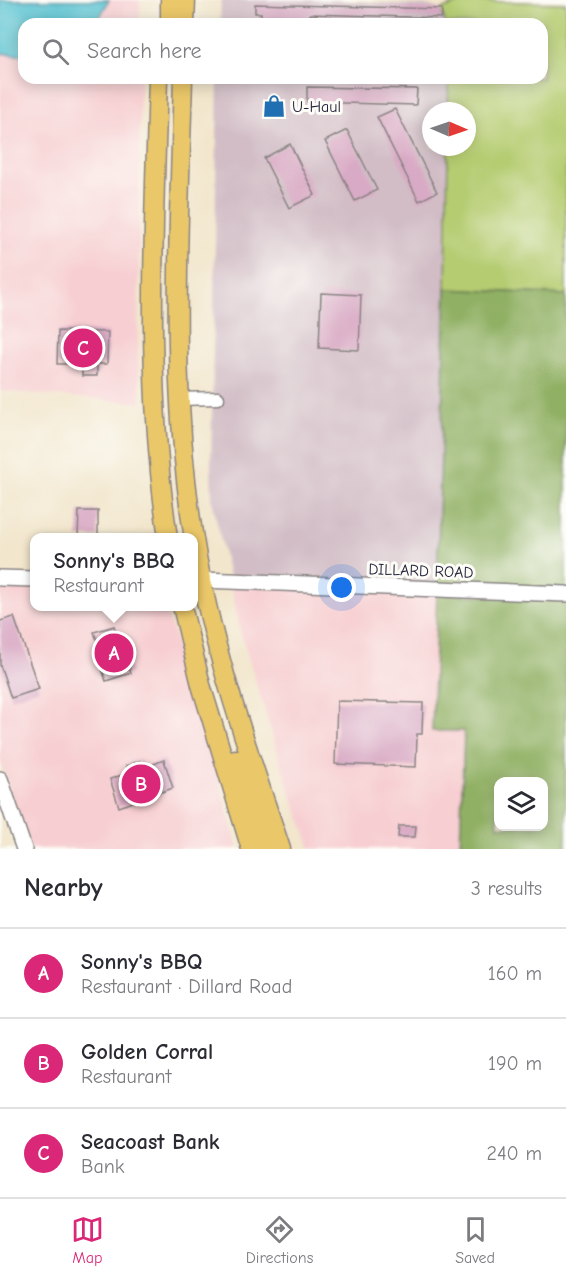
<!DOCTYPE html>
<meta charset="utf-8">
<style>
:root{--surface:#fff;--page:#f2f2f3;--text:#2b2b33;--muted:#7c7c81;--line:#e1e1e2;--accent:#db2777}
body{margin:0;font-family:"Comic Neue",sans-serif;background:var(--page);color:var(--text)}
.controls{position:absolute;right:18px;bottom:18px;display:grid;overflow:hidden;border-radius:12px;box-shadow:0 3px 15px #0003}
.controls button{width:54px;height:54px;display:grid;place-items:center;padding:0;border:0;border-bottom:2px solid var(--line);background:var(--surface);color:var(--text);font:30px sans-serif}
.compass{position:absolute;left:422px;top:102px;width:54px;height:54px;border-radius:50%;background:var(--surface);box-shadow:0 3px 15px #0003;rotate:92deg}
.you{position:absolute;left:342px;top:588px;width:21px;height:21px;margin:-15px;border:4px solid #fff;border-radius:50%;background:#1a73e8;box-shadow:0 0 0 9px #1a73e833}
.badge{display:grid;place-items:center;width:39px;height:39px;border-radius:50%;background:var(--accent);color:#fff;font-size:20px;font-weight:700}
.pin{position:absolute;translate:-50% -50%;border:3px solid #fff;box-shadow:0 2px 6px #0006}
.popup{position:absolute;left:30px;top:533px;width:168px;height:78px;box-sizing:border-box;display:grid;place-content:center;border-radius:12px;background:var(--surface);filter:drop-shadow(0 2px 4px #0005);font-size:20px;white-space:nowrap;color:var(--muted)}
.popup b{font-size:22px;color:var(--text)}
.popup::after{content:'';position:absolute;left:50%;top:100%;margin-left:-12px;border:12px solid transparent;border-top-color:var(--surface)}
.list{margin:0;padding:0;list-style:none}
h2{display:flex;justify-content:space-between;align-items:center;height:78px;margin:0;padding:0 24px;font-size:26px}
h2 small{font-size:20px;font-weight:400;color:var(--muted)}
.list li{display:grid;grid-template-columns:39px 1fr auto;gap:18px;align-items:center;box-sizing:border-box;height:90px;padding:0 24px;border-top:2px solid var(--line)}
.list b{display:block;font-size:22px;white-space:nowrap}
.list p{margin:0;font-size:20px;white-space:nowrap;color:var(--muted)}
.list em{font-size:20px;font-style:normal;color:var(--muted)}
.icon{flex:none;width:33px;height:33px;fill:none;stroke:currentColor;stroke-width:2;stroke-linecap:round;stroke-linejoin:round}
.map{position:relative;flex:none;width:566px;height:849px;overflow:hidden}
.search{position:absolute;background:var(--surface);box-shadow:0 3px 15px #0003;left:18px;right:18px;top:18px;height:66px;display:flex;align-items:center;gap:15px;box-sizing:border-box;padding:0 21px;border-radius:18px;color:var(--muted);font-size:22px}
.sheet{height:348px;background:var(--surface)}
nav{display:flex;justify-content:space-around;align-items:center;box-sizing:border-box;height:84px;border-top:2px solid var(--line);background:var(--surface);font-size:16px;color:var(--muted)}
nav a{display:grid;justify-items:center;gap:3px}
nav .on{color:var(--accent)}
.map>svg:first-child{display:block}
.built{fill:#f7cfd2}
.industrial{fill:#d2bdc6}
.green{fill:#b5cc71;stroke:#6c7756;stroke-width:1.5}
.forest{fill:#90b063;stroke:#59694f;stroke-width:1.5;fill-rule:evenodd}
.water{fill:#57c2d1;stroke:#3c7286;stroke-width:1.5}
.building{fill:#d9aac5}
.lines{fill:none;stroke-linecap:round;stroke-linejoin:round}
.minor-casing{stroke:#8a8484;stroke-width:15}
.tertiary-casing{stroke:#8a8484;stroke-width:18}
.primary-casing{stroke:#8a8484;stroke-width:21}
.minor{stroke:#fff;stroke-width:12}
.tertiary{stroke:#fff;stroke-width:15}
.primary{stroke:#eac769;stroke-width:18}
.labels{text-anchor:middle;stroke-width:6;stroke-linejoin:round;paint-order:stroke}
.poi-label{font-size:16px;fill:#22223b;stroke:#fdfcf7;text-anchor:start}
.street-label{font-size:16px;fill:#22223b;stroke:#fdfcf7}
</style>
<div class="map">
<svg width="566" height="849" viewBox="0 0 566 849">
<rect width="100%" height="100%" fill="#fdfcf7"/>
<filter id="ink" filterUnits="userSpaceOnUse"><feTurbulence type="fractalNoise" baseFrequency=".0167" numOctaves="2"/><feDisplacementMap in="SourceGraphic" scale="12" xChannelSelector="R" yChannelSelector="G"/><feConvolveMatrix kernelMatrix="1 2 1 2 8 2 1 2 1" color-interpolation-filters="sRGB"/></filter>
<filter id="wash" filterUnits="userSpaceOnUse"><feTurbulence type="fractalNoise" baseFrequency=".008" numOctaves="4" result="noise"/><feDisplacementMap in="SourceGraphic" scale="24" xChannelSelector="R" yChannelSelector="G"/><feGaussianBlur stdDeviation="1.35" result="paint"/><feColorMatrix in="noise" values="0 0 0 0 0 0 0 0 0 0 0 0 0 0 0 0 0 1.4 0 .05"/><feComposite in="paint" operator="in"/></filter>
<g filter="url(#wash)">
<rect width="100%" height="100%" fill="#f2e6cc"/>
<g class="built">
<polygon points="109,0 140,0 140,24 96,24"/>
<polygon points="0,53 24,56 24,78 140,78 138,360 141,403 0,391"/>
<polygon points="0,583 34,584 34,606 165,607 202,717 238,849 30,849 0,762"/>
<polygon points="231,586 437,594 432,731 464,730 460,849 311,849 286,780 241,634"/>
</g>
<g class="industrial">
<polygon points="221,0 332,0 430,6 444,10 446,24 220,24"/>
<polygon points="218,78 449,78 448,111 431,111 431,147 448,147 445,396 437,584 229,576 212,500 211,467"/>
</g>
<polygon class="green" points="465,1 566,3 566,295 446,289 448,147 467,147 467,111 448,111 449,78 542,78 542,24 446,24 441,10"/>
<g class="forest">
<polygon points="446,289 566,295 566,589 437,584"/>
<path d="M437 594 566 599V849H460L464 731H432ZM498 782H544V826H498Z"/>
</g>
<polygon class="water" points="0,0 109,0 96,24 24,24 24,56 0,53"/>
<g id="blocks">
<g class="building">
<polygon points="255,4 442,9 442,18 310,14 310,24 261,24 261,13 255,13"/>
<polygon points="307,87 417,89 416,105 307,102"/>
<polygon points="277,95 284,111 271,116 264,101"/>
<polygon points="395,109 437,192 419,201 377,117"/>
<polygon points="347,130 377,190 355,201 325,141"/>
<polygon points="290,144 315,195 289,208 264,158"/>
<polygon points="321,293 361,295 359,350 319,348"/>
<polygon points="58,331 108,332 107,364 97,364 97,376 82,376 82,364 57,364"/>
<polygon points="79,511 98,511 98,537 78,537"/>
<polygon points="14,617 39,689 11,698 0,665 0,621"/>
<polygon points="114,626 119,641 124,639 132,661 128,663 131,673 106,681 97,654 101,652 94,632"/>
<polygon points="337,701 423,703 422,734 417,734 416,767 335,764"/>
<polygon points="164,760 173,788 119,807 110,779 128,773 126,766 140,761 143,768"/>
<polygon points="399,826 416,826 415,837 398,837"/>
</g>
</g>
</g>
<g filter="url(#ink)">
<use href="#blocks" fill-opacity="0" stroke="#8a8484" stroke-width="1.5"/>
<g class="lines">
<g class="minor-casing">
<polyline id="minor" points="178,399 218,398"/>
</g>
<g class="tertiary-casing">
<g id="tertiary">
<polyline points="0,578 34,579"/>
<polyline points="202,580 566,594"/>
<polyline points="0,779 24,849"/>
</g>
</g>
<g class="primary-casing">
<g id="primary">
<polyline points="170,0 170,24"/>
<polyline points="185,24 186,0"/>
<path d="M158 78C154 232 145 385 168 538"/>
<path d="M183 78C179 232 169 387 194 539 211 646 247 747 281 849"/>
<polyline points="182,606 201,685 251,849"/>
<polyline points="235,759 268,849"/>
</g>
</g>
<use href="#minor" class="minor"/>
<use href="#tertiary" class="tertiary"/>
<use href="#primary" class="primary"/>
</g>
</g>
<defs>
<g id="shop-bare" transform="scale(1.8)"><path d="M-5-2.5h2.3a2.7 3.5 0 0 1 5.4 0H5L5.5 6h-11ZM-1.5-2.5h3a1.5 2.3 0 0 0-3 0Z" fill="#1f6fb2" stroke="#fdfcf7" stroke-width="2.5" paint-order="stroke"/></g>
</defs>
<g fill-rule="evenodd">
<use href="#shop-bare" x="274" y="106"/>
</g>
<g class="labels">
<g class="poi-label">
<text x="292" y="112">U-Haul</text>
</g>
<g class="street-label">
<text transform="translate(421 570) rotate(2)" y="6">DILLARD ROAD</text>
</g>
</g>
</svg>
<div class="controls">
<button><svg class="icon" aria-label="layers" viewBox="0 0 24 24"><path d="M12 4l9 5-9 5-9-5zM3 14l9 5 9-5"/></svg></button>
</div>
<svg class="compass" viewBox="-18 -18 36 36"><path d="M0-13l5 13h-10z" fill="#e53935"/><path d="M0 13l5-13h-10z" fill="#7c7c81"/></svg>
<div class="you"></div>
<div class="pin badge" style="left:114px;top:653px">A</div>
<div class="popup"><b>Sonny's BBQ</b>Restaurant</div>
<div class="pin badge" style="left:141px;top:784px">B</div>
<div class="pin badge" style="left:83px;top:348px">C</div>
<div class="search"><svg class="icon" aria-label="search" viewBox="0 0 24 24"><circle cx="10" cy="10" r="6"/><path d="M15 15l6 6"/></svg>Search here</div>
</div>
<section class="sheet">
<h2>Nearby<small>3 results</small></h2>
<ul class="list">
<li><span class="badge">A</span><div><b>Sonny's BBQ</b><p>Restaurant · Dillard Road</p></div><em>160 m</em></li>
<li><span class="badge">B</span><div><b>Golden Corral</b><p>Restaurant</p></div><em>190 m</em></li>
<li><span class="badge">C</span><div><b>Seacoast Bank</b><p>Bank</p></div><em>240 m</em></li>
</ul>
</section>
<nav>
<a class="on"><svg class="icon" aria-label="map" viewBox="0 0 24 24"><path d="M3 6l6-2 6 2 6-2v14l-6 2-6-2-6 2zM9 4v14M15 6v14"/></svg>Map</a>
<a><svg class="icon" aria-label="directions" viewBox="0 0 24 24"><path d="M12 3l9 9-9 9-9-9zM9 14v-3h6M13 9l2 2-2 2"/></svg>Directions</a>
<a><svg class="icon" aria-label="saved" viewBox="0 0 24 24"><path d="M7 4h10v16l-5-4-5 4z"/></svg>Saved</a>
</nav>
